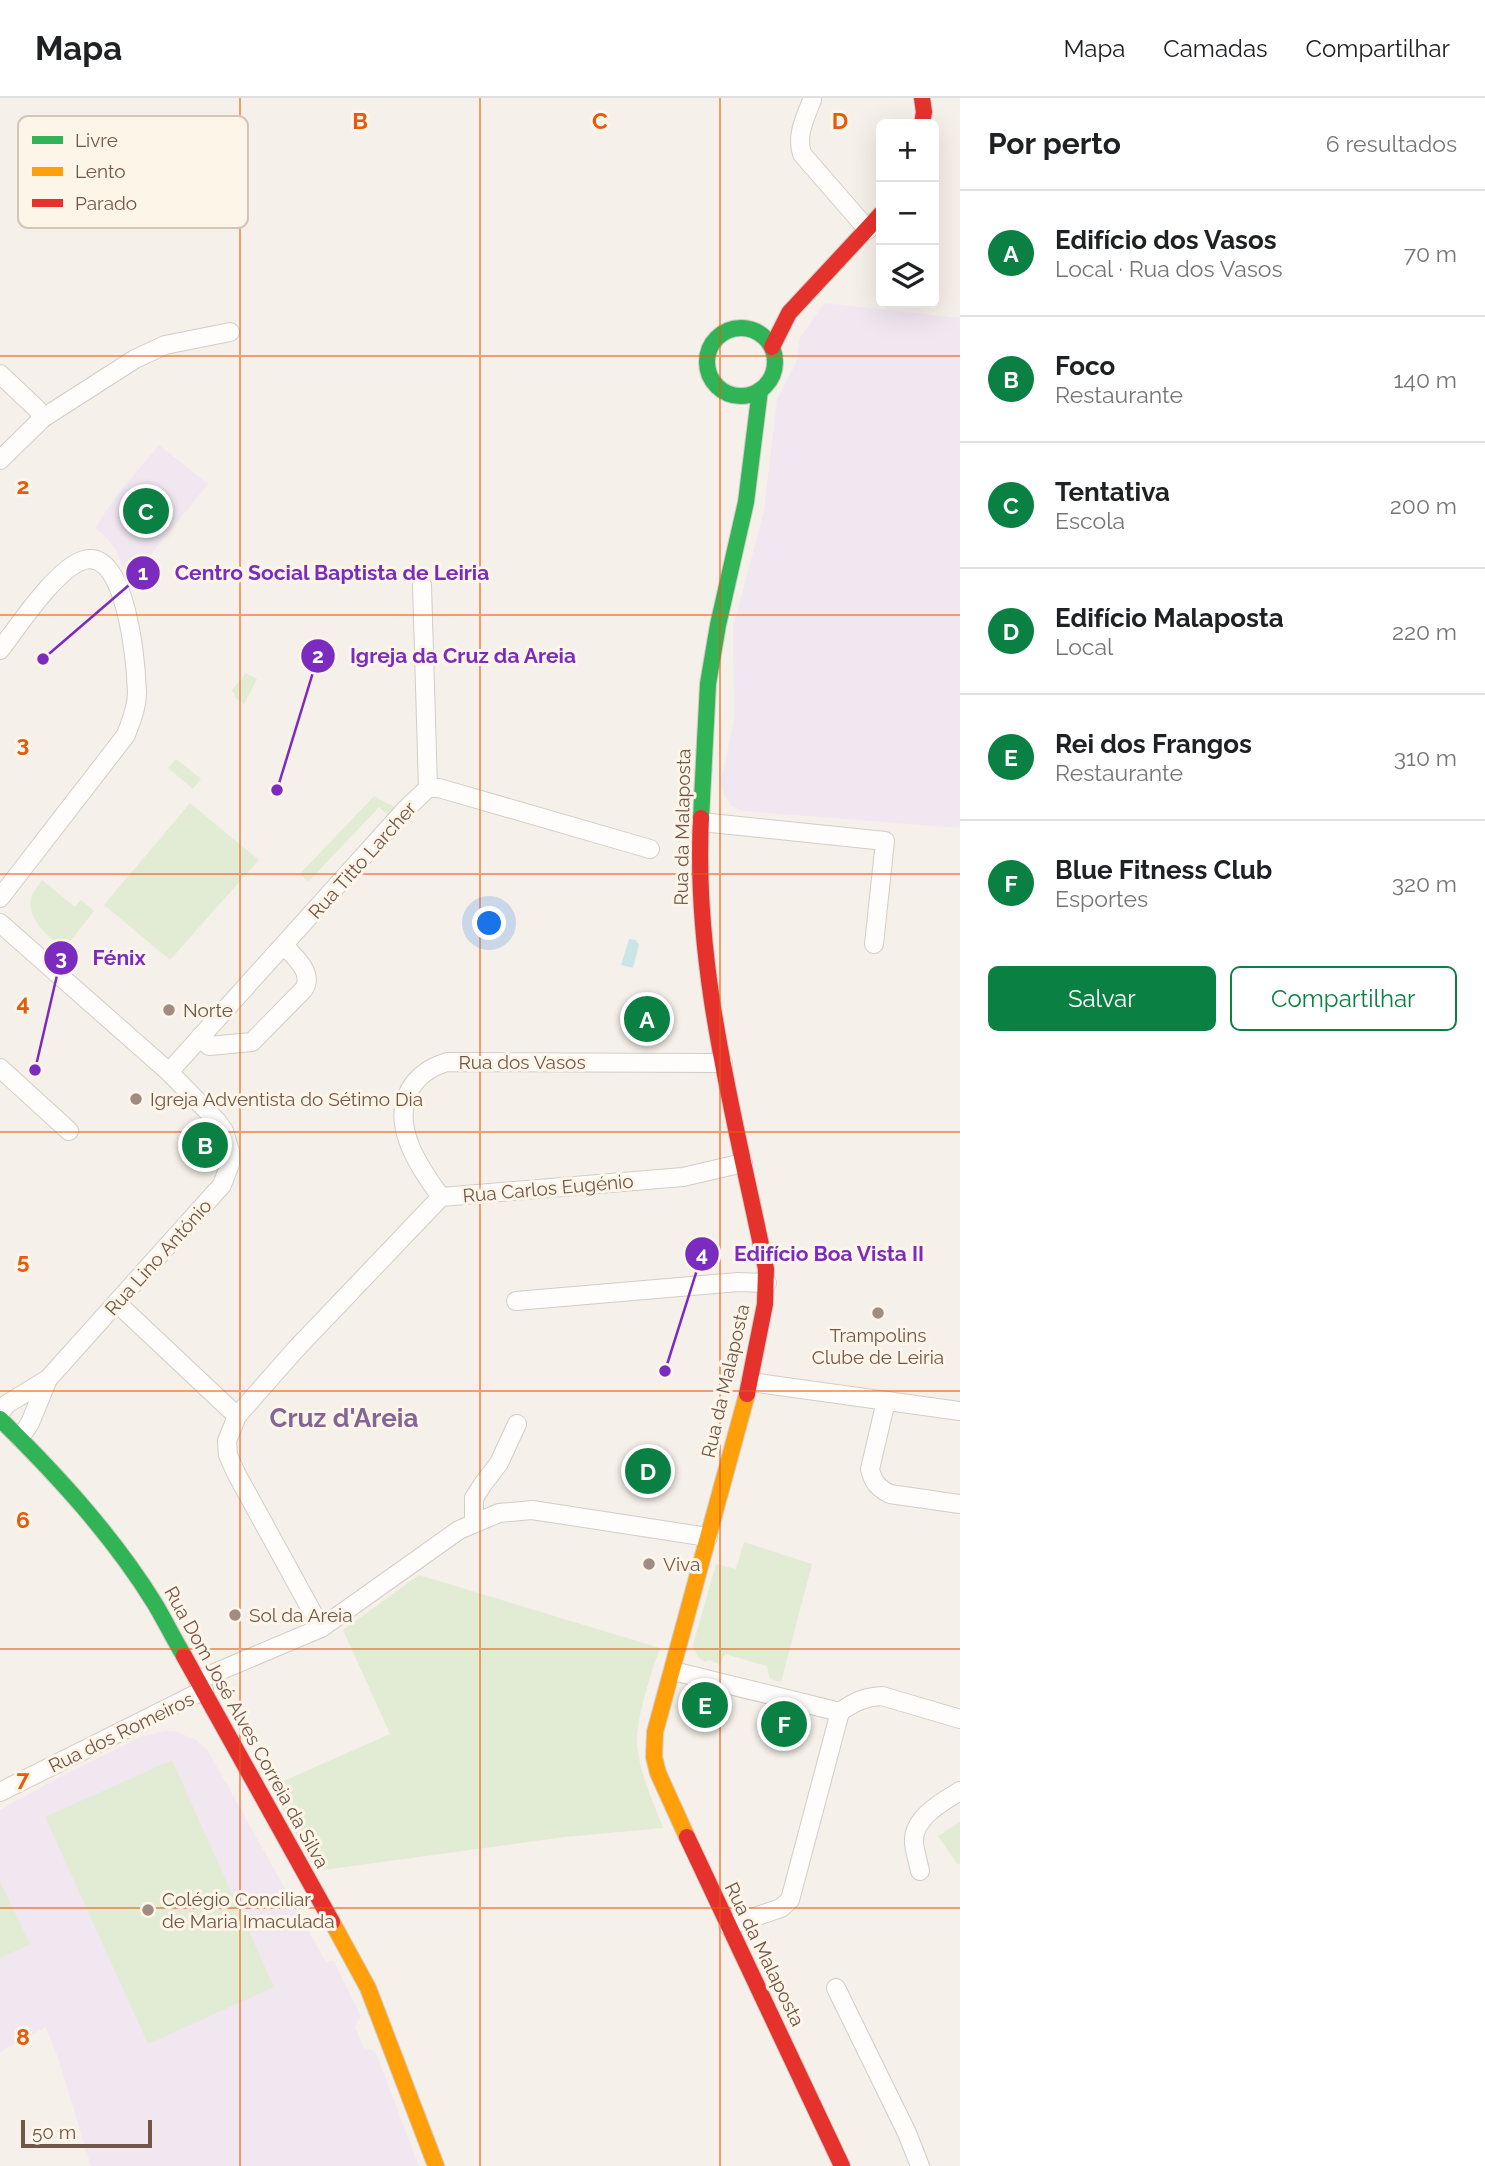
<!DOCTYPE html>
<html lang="pt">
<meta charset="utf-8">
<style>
:root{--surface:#fff;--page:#f2f2f2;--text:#202124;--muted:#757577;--line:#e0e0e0;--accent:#0b8043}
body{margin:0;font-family:Raleway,sans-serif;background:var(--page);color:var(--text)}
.controls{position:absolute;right:21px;top:21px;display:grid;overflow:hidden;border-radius:10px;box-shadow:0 7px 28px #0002}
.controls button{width:63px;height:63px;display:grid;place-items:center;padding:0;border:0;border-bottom:2px solid var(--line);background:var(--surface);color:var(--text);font:35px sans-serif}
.scale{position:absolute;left:21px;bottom:18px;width:131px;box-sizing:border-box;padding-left:7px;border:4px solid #72564a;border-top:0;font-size:19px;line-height:24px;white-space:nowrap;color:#72564a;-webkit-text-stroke:5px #fef5e9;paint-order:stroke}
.you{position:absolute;left:490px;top:826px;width:24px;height:24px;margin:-18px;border:5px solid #fff;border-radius:50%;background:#1a73e8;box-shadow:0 0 0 10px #1a73e833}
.badge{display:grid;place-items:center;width:46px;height:46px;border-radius:50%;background:var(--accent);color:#fff;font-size:23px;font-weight:700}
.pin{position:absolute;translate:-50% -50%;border:4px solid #fff;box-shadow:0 2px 7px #0006}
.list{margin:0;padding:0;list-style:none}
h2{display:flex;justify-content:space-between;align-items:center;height:91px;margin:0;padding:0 28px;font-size:30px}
h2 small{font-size:23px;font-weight:400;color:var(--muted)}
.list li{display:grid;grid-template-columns:46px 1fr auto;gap:21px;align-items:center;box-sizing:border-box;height:126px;padding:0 28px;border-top:2px solid var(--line)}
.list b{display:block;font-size:26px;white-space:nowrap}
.list p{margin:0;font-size:23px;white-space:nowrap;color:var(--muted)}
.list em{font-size:23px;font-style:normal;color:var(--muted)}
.actions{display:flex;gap:14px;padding:21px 28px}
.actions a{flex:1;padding:16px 0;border:2px solid var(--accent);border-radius:10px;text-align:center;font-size:24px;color:var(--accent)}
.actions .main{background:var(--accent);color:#fff}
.icon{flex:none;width:38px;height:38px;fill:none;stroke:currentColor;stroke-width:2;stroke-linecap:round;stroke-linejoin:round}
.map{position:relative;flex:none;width:960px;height:2068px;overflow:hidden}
header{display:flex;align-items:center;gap:42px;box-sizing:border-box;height:98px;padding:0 35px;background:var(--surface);border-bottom:2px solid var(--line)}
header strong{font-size:33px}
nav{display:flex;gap:38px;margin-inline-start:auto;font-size:24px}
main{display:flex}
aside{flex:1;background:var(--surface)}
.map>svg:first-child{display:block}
.education{fill:#f1e7f1}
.green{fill:#e2ecd4}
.water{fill:#cae5e6}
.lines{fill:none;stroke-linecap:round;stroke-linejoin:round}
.street-casing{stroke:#d4ccc6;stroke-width:20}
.fast-casing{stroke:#d4ccc6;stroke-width:18}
.slow-casing{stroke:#d4ccc6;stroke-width:18}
.jam-casing{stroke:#d4ccc6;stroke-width:18}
.street{stroke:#fefdfc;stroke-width:18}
.fast{stroke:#30b455;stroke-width:16}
.slow{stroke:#ff9f0a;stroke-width:16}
.jam{stroke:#e5322d;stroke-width:16}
.grid{fill:none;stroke:#e8590c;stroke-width:2;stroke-opacity:0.55}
.poi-dot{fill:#a08c82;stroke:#fef5e9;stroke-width:2.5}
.labels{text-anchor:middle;stroke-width:6;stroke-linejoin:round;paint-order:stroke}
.street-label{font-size:19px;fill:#72564a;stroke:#fef5e9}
.poi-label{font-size:19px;fill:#72564a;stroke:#fef5e9;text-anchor:start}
.district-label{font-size:26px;font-weight:bold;fill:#836696;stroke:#fef5e9}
.key{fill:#fef5e9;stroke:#d4c5b9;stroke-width:2}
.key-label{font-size:19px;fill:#72564a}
.grid-label{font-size:23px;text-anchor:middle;font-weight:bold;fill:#e8590c;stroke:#fef5e9;stroke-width:6;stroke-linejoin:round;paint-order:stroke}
.leader{fill:none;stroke:#7b2cbf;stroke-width:2.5}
.callout-dot{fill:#7b2cbf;stroke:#fef5e9;stroke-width:2.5}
.mark-label{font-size:21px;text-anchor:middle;font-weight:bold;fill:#fff}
.callout-label{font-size:21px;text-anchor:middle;font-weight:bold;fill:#7b2cbf;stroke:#fef5e9;stroke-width:6;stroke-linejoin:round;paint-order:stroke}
</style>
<header>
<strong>Mapa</strong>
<nav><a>Mapa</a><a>Camadas</a><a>Compartilhar</a></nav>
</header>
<main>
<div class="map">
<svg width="960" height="2068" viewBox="0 0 960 2068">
<rect width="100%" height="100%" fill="#f5f0e9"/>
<g class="education">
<polygon points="824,205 960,220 960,730 742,713 731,707 724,697 721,684 734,621 733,530 764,413 777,302 796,265 800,240"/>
<polygon points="159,347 208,386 129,483 116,452 108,441 95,430 117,397"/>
<polygon points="166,1633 177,1634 196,1642 208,1653 326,1864 334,1863 361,1918 355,1929 364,1950 375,1953 419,2068 91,2068 58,1960 46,1929 0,1954 0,1712 63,1677 141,1639"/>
</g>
<g class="green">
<polygon points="246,575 257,581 244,606 237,601 232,592"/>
<polygon points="176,661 201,681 193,691 168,670"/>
<polygon points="374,698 396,710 389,718 379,709 308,784 300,776"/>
<polygon points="190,705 259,762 170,862 104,807"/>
<path d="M42 782 75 809 81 802 94 813 64 851C50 839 27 823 31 801 32 795 38 788 42 782Z"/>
<path d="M744 1444 812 1466 781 1584 770 1581 767 1568 725 1556 720 1566 708 1562 706 1564C698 1561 695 1555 693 1547L716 1466 736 1471Z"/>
<path d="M419 1477 660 1550C651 1575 636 1620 637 1646 639 1674 653 1703 663 1730L565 1739 316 1773 270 1689 390 1636 343 1532Z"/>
<polygon points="172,1662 274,1889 148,1946 45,1719"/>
<polygon points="960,1724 960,1765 958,1767 938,1738"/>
<polygon points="0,1784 30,1846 0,1860"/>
</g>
<polygon class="water" points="629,841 636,842 639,847 633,870 621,867"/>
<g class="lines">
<g class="street-casing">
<g id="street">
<path d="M812 2C805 20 796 37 802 56L868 132"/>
<polyline points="0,276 37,311 43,320"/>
<polyline points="0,362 43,320 135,261 165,247 230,234"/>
<polyline points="422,487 428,690"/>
<path d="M0 552C18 529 56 470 84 462 127 450 136 567 137 595 137 610 131 623 126 637L0 800"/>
<polyline points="701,724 885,743 874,846"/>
<polyline points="0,825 169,974 217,1023 224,1033 230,1053 230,1066 222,1087 48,1281 7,1306 0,1315"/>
<path d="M200 939 209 948 252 944 304 891C314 874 294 859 284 847"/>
<polyline points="0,970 69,1033"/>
<polyline points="169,974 406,711 428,690 439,690 650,751"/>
<path d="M441 1099C418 1068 386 1021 415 984 424 973 434 968 447 964L723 965"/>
<polyline points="516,1203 738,1184 767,1185"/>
<polyline points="117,1205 237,1318"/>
<polyline points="750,1284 960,1313"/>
<path d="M886 1303 870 1371C873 1384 878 1390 890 1396L960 1406"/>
<polyline points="20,1340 30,1325 48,1281"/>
<polyline points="474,1425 474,1400 483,1386 499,1365 517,1326"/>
<polyline points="321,1530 236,1375 228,1357 227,1343 237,1318 296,1251 441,1099 683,1079 743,1065"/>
<path d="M673 1573 840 1614C854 1604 864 1599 882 1598L960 1621"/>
<polyline points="198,1582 321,1530 459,1432 499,1415 532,1412 708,1439"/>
<polyline points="0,1694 204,1592"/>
<path d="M920 1773C918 1764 915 1754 914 1745 912 1720 942 1704 960 1693"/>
<polyline points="728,1828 781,1810 790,1802 840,1614"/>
<polyline points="836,1890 907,2035 920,2068"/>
</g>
</g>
<g class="fast-casing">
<g id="fast">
<circle cx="741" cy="264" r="34"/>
<polyline points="701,720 708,586 718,527 746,404 760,292"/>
<path d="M0 1321C57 1377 113 1438 155 1506 165 1523 174 1541 184 1558"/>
</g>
</g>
<g class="slow-casing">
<g id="slow">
<polyline points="687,1739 658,1675 654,1659 655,1634 747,1296"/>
<polyline points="332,1824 368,1890 436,2068"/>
</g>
</g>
<g class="jam-casing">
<g id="jam">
<polyline points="922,0 924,14 922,26"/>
<polyline points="772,249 789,215 881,116"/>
<path d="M701 720C693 872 736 1023 766 1171L765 1206 747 1296"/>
<polyline points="184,1558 332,1824"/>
<polyline points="687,1739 842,2068"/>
</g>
</g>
<use href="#street" class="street"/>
<use href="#fast" class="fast"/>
<use href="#slow" class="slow"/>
<use href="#jam" class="jam"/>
</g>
<path class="grid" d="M240 0V2068M480 0V2068M720 0V2068M0 258H960M0 517H960M0 776H960M0 1034H960M0 1293H960M0 1551H960M0 1810H960"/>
<g class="poi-dot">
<circle cx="169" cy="912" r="7"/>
<circle cx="136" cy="1001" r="7"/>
<circle cx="878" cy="1215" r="7"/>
<circle cx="649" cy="1466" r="7"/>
<circle cx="235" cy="1517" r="7"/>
<circle cx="148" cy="1812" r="7"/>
</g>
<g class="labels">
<g class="street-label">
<text transform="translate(682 729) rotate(-89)" y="7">Rua da Malaposta</text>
<text transform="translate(362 762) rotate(-48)" y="7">Rua Titto Larcher</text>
<text x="522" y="971">Rua dos Vasos</text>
<text transform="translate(548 1090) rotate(-5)" y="7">Rua Carlos Eugénio</text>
<text transform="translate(158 1159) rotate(-48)" y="7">Rua Lino António</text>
<text transform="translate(725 1283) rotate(-77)" y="7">Rua da Malaposta</text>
<text transform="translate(247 1629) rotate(61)" y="7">Rua Dom José Alves Correia da Silva</text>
<text transform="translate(121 1634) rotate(-26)" y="7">Rua dos Romeiros</text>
<text transform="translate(765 1856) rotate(64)" y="7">Rua da Malaposta</text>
</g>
<g class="poi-label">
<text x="183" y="919">Norte</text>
<text x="150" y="1008">Igreja Adventista do Sétimo Dia</text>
<text x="878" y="1244" text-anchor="middle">Trampolins<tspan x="878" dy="22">Clube de Leiria</tspan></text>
<text x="663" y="1473">Viva</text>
<text x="249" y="1524">Sol da Areia</text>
<text x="162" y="1808">Colégio Conciliar<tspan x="162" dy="22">de Maria Imaculada</tspan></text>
</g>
<g class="district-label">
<text x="344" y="1329">Cruz d'Areia</text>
</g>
</g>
<rect x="18" y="18" width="230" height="112" rx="10" class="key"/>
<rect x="32" y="38" width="31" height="8" fill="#30b455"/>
<rect x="32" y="69" width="31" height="9" fill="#ff9f0a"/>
<rect x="32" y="101" width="31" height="8" fill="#e5322d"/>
<g class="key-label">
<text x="75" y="49">Livre</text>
<text x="75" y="80">Lento</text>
<text x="75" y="112">Parado</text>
</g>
<g class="grid-label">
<text x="360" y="31">B</text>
<text x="600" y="31">C</text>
<text x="840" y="31">D</text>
<text x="23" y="396">2</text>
<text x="23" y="654">3</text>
<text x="23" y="913">4</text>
<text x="23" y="1171">5</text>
<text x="23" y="1430">6</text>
<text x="23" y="1688">7</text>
<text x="23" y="1947">8</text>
</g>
<path class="leader" d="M43 561L143 475M277 692L318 558M35 972L61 860M665 1273L702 1156"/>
<g class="callout-dot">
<circle cx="43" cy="561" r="7"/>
<circle cx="277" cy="692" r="7"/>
<circle cx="35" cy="972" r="7"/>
<circle cx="665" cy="1273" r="7"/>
<circle cx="143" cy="475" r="18"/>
<circle cx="318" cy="558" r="18"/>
<circle cx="61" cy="860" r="18"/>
<circle cx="702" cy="1156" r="18"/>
</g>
<g class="mark-label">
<text x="143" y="482">1</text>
<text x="318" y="565">2</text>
<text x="61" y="867">3</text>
<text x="702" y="1163">4</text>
</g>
<g class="callout-label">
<text x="332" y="482">Centro Social Baptista de Leiria</text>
<text x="463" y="565">Igreja da Cruz da Areia</text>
<text x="119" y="867">Fénix</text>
<text x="829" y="1163">Edifício Boa Vista II</text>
</g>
</svg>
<div class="controls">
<button>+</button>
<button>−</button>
<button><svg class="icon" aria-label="layers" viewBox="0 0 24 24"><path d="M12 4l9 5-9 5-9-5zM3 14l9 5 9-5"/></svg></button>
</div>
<div class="scale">50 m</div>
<div class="you"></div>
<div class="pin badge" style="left:647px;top:921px">A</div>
<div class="pin badge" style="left:205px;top:1047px">B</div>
<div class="pin badge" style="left:146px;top:413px">C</div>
<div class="pin badge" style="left:648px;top:1373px">D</div>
<div class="pin badge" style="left:705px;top:1607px">E</div>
<div class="pin badge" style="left:784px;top:1626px">F</div>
</div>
<aside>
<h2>Por perto<small>6 resultados</small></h2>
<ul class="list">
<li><span class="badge">A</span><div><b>Edifício dos Vasos</b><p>Local · Rua dos Vasos</p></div><em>70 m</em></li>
<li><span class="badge">B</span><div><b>Foco</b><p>Restaurante</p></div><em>140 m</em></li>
<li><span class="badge">C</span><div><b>Tentativa</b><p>Escola</p></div><em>200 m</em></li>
<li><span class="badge">D</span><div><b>Edifício Malaposta</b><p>Local</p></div><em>220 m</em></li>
<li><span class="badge">E</span><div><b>Rei dos Frangos</b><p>Restaurante</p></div><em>310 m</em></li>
<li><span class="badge">F</span><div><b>Blue Fitness Club</b><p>Esportes</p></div><em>320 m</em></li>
</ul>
<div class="actions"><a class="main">Salvar</a><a>Compartilhar</a></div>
</aside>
</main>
